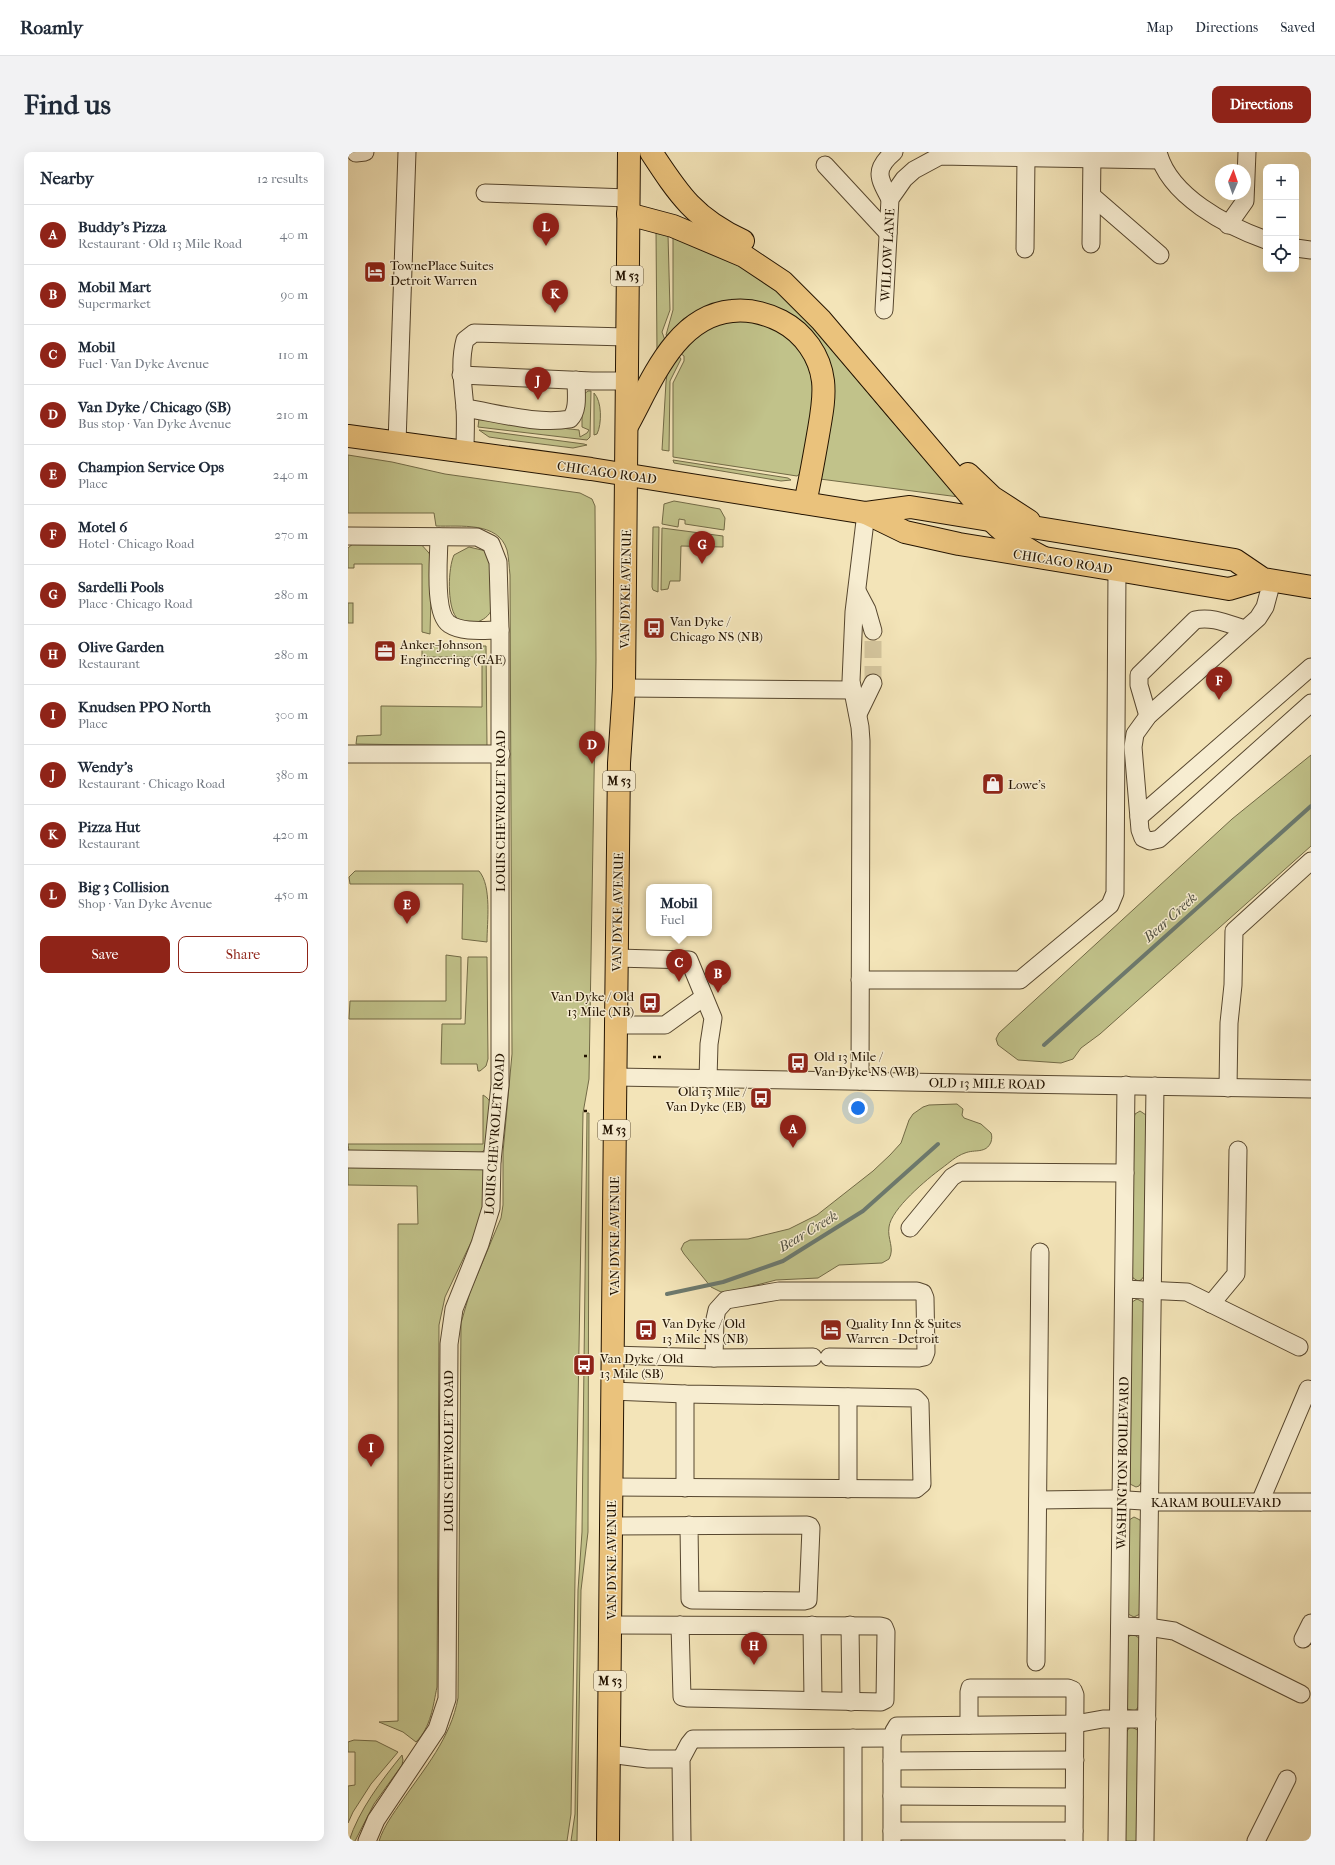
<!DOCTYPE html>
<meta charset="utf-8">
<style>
:root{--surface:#fff;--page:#f2f2f3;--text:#1f2937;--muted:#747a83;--line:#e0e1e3;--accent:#8f2418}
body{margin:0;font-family:"IM FELL French Canon",serif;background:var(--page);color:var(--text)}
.controls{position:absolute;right:12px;top:12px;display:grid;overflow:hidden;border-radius:8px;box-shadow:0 4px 16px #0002}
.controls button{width:36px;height:36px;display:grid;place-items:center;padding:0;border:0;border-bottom:1px solid var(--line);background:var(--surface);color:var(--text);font:20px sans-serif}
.compass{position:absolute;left:867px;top:12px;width:36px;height:36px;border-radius:50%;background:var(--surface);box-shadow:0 4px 16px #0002;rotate:2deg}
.you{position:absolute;left:510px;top:956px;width:14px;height:14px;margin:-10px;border:3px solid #fff;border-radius:50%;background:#1a73e8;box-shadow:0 0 0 6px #1a73e833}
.badge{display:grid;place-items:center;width:26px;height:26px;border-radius:50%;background:var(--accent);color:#fff;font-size:13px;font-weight:700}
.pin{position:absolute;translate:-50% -33px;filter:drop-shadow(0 1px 2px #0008)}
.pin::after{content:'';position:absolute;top:21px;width:14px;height:12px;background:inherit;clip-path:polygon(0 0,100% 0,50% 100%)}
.popup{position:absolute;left:298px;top:732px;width:66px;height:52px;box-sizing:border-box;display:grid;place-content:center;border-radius:8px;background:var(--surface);filter:drop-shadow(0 1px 3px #0005);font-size:13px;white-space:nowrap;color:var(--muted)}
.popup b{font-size:15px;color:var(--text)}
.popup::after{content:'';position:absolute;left:50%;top:100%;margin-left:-8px;border:8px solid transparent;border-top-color:var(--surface)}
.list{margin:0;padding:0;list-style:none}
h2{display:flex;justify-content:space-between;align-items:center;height:52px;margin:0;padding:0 16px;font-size:17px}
h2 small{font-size:13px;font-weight:400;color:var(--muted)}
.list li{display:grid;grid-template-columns:26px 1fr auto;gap:12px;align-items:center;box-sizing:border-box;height:60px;padding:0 16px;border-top:1px solid var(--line)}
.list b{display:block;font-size:15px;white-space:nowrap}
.list p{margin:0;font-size:13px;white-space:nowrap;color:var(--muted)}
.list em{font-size:13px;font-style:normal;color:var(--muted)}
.actions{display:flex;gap:8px;padding:12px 16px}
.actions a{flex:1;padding:9px 0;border:1px solid var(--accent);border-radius:8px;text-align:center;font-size:14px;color:var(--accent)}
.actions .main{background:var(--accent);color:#fff}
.icon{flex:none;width:22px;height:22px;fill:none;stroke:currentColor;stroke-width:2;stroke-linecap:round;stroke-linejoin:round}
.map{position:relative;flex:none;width:963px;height:1689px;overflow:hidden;border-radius:8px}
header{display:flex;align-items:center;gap:24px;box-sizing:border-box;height:56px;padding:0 20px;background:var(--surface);border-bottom:1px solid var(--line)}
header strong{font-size:19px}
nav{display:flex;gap:22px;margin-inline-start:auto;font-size:14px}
.intro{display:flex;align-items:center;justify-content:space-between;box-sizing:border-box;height:96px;padding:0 24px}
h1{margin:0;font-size:28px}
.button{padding:10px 18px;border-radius:8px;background:var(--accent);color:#fff;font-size:14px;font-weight:700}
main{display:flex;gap:24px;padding:0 24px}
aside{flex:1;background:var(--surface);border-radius:8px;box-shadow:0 4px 16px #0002}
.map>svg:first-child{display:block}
.green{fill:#c1c28a;stroke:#726a46}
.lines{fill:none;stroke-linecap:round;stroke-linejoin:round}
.stream{stroke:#6c796e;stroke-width:4}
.minor-tunnel{stroke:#d4c59d;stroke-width:17;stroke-dasharray:17 8;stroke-linecap:butt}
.minor-casing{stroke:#57472f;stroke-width:19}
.major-casing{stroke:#231301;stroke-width:24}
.path{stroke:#231301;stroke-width:2.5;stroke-dasharray:3 2;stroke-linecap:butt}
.minor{stroke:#f7edd1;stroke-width:17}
.major{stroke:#eac27c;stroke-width:22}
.labels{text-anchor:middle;stroke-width:3;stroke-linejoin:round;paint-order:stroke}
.shield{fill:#f7edd1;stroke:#63543f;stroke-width:1}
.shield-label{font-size:12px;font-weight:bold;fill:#231301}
.street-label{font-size:13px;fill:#231301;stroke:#f7edd1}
.poi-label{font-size:13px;fill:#231301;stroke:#f7edd1;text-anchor:start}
.water-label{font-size:14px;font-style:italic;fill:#4e4e40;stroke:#f7edd1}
</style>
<header>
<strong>Roamly</strong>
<nav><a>Map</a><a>Directions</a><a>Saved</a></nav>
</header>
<div class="intro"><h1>Find us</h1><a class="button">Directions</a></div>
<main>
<aside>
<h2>Nearby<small>12 results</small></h2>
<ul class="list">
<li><span class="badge">A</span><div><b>Buddy's Pizza</b><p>Restaurant · Old 13 Mile Road</p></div><em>40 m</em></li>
<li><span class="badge">B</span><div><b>Mobil Mart</b><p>Supermarket</p></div><em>90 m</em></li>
<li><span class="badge">C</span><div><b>Mobil</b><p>Fuel · Van Dyke Avenue</p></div><em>110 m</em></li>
<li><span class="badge">D</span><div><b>Van Dyke / Chicago (SB)</b><p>Bus stop · Van Dyke Avenue</p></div><em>210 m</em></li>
<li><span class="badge">E</span><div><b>Champion Service Ops</b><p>Place</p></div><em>240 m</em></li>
<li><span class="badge">F</span><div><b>Motel 6</b><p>Hotel · Chicago Road</p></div><em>270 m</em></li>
<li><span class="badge">G</span><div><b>Sardelli Pools</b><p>Place · Chicago Road</p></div><em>280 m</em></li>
<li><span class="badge">H</span><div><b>Olive Garden</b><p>Restaurant</p></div><em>280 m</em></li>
<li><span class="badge">I</span><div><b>Knudsen PPO North</b><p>Place</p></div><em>300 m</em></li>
<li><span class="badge">J</span><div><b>Wendy's</b><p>Restaurant · Chicago Road</p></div><em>380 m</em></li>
<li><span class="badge">K</span><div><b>Pizza Hut</b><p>Restaurant</p></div><em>420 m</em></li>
<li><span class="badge">L</span><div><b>Big 3 Collision</b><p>Shop · Van Dyke Avenue</p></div><em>450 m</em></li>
</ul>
<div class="actions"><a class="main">Save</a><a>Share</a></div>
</aside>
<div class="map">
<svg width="963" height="1689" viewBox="0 0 963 1689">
<rect width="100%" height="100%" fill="#f3e4b8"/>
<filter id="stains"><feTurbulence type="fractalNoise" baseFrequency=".005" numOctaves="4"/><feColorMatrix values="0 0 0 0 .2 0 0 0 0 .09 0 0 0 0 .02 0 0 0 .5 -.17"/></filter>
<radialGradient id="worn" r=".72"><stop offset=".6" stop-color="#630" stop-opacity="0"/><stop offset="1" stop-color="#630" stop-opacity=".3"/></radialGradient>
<g class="green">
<polygon points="308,79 320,82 322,158 314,180 318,191 309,201"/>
<polygon points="325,83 393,115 428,139 458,167 541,266 611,345 472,327 463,181 350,159 335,167 321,187 318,183 325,158"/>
<polygon points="381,169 405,169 433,180 447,192 455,204 463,222 466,247 453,321 449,324 325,305 325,231 336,209 336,204 332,201 358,177"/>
<polygon points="330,203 333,207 322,229 321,299 314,298 318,230 319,223"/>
<polygon points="240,239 243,239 242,285 239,288 130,275 131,267 231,278 232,285 239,281 241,278 234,275 234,246 236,242"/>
<path d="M246 241C254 249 254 272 249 282L246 283Z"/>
<polygon points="131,278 236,292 239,293 225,296 169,289 141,285"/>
<path d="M0 303 44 310 97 322 232 341 244 347 247 354 248 508 241 927 235 961 223 1662 219 1689H31C36 1674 45 1662 54 1649 76 1617 103 1586 110 1546L113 1171 122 1140 153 1066 155 1053V1000L164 902 162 423C161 415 161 406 159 398 150 369 112 375 88 374L86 361H0Z"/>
<polygon points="325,308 440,326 443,328 433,329 326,311"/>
<polygon points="326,349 372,357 377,366 376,378 337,372 337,368 331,367 330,375 314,372 316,352"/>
<polygon points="305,375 311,375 310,440 305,438 304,435"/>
<polygon points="314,376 375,384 375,395 333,394 332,429 322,429 320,437 313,438"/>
<polygon points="7,390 71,390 81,401 84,408 82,482 74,480 74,412 6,412 6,416 0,416 0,396"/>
<path d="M121 395 138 399 143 405C143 416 147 449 144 457 139 470 118 477 108 465 99 453 100 416 106 403Z"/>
<rect x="0" y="451" width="5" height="20"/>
<polygon points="74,494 138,494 139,594 8,592 9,584 33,583 33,554 134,555 134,505 74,505"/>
<polygon points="963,603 963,694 752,882 733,896 725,907 713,911 670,908 650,893 648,887 651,881 884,667"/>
<path d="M7 719H131C144 734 139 770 139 790L114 787 115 732H2L1 725Z"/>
<polygon points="98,803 113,805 113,867 1,867 2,849 98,849"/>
<polygon points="120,805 139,805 140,907 138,914 132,919 130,919 129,912 93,912 94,872 117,872"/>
<path d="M135 943C152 952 143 978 141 994L134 1000 106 1004 1 999 0 992H135Z"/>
<path d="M609 952 615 957 614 963 616 966 633 972 643 981C644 984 644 986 643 990 638 1002 627 997 617 1001 608 1004 601 1011 594 1016 579 1027 543 1057 541 1075 539 1087 547 1096 541 1107L534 1111 491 1113 470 1126 428 1128 382 1140H373L363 1135 336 1102 333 1097 336 1091 342 1088 400 1087 441 1077 469 1063 525 1019 542 1003 553 991 561 968 565 962 575 955 581 953Z"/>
<polygon points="792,959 798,963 797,1123 793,1128 790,1129 785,1126 784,1123 786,966 787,962"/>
<polygon points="239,961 241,961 240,1380 233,1438 229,1689 223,1689 227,1662 230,1438 234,1380"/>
<path d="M0 1015 134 1017 138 1022 135 1056 126 1084 97 1145 91 1173 89 1535C85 1554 83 1575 68 1590L55 1580 31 1570 50 1569V1072H70L69 1034 0 1033Z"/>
<polygon points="789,1147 795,1150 796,1153 794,1329 791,1334 788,1335 782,1332 784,1153 784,1150"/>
<polygon points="786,1365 792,1368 794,1371 792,1462 786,1465 780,1462 780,1371 781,1368"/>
<polygon points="785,1482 791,1486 792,1489 791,1554 787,1559 779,1557 780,1485"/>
<polygon points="784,1575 791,1579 789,1689 776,1689 778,1581 781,1576"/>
<polygon points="6,1588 28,1589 50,1600 23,1632 5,1660 0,1671 0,1634 7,1633 7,1600 0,1600 0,1590"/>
<path d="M54 1603 55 1608 54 1613 26 1652 7 1689H1C11 1658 33 1629 54 1603Z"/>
</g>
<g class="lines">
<g class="stream">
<polyline points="696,893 963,654"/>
<polyline points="319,1142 375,1130 435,1109 515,1059 590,992"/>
</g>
<polyline class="minor-tunnel" points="525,531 525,479"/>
<g class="minor-casing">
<g id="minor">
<path d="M810 0C821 44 879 74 918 88"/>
<polyline points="8,1 17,0"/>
<polyline points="477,13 540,81"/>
<polyline points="137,41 280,46"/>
<polyline points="744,44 812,103"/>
<path d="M542 47C530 25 526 17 546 0"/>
<polyline points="880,73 897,49 899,0"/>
<polyline points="743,92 744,0"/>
<polyline points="948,96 963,98"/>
<polyline points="677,97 678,5"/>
<polyline points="536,158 542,47 556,27 566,18 592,4 812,8"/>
<polyline points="113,223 244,229 278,229"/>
<path d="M117 256C149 261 190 273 222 267 231 258 228 241 228 228"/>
<polyline points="49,291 59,0"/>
<path d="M117 299C117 284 118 270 117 256 115 233 111 210 117 188L126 181 279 185"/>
<polyline points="0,384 129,385 143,392 150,410 152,478 152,933 144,1009 143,1056 132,1092 106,1157 101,1192 99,1547 89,1577 28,1668 19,1689"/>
<path d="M91 385C91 404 85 461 101 472 115 481 136 478 152 478"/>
<polyline points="924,429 917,455 910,466 800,564 787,582 785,595 792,678 795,686 802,689 811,687 963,551"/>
<polyline points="509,439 519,458 525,479"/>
<polyline points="276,536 504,538"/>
<polyline points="510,562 525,531"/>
<path d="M800 564 791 533V523L847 468C864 464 880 472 896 477"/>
<polyline points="0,602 153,602"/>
<polyline points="791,665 963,515"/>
<polyline points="269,806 341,808 365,866 361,892 360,927"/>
<polyline points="512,828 672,828 762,753 767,741 769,418"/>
<polyline points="268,873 317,873 356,845"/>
<polyline points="267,925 963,937"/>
<polyline points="512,929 513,589 512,575 503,529 506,460 518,361"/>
<polyline points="880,936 881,871 885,833 886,779 963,709"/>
<polyline points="0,1007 144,1009"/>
<polyline points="562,1076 604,1025 612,1020 777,1021"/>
<polyline points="776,1137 839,1140 951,1195"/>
<polyline points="863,1152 888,1122 890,998"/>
<polyline points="264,1203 366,1206 465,1205"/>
<polyline points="366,1206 367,1167 369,1158 378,1148 431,1139 569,1139 575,1141 577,1146 578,1200 576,1205 571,1206 481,1205"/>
<polyline points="337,1242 337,1336"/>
<polyline points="500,1245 500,1337"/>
<polyline points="263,1335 568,1337 574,1332 572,1251 567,1246 337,1242 264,1239"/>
<polyline points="690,1348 763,1347 811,1350 963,1350"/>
<polyline points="912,1350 960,1237"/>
<polyline points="263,1374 459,1373 462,1374 463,1376 460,1448 456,1449 344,1448 342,1447 341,1373"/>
<polyline points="262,1473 532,1474 536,1475 538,1480 537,1548 533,1550 339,1546 334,1545 332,1473"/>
<polyline points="464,1473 465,1548"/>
<polyline points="502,1473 503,1550"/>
<polyline points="772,1474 800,1475 826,1479 953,1542"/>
<polyline points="955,1487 963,1471"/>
<polyline points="688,1510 692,1100"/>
<polyline points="621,1573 621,1540 622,1536 720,1536 725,1538 727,1543 726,1689"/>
<polyline points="505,1586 505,1689"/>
<polyline points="261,1602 300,1607 333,1607"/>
<polyline points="544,1609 727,1608"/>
<polyline points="544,1644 726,1645"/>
<polyline points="544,1679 726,1679"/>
<polyline points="334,1689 333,1607 341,1592 345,1587 544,1586"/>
<polyline points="544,1689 544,1586 546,1579 549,1574 727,1572 755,1567 799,1567"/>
<polyline points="769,1689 778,933"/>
<polyline points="797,1689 807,934"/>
<polyline points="908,1689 939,1627"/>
</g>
</g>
<g class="major-casing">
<g id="major">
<path d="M303 0C331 43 347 67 395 89"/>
<path d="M280 62 325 74 396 104 435 130 473 168 642 367C658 383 674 395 694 405"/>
<path d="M279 274C303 231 327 164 384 159 402 157 417 161 433 169 456 181 472 204 475 229 477 247 473 265 470 283 466 306 462 329 457 351"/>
<polyline points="0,284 243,317 518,361 562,355 887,408 915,427 963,435"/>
<polyline points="620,322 644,345 681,369"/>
<polyline points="518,361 557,380 611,392 769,418 881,437 915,427"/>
<polyline points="260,1689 267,960 271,611 276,536 281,0"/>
</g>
</g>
<g class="path">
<polyline points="236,904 239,904"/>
<polyline points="305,905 313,905"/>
<polyline points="236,959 241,959"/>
</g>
<use href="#minor" class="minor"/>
<use href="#major" class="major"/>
</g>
<defs>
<g id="hotel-square" transform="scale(1.15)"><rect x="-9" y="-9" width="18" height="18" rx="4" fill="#8f2418" stroke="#f7edd1"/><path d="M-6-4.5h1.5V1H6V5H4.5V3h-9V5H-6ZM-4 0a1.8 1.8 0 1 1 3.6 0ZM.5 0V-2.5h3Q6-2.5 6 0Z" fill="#fff"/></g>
<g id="bus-square" transform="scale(1.15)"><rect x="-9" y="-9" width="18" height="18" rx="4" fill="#8f2418" stroke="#f7edd1"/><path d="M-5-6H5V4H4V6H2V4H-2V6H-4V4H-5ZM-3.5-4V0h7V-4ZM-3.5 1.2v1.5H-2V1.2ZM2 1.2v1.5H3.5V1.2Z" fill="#fff"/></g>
<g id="office-square" transform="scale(1.15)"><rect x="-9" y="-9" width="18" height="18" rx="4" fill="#8f2418" stroke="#f7edd1"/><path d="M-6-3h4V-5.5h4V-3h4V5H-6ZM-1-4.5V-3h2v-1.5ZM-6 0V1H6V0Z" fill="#fff"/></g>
<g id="shop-square" transform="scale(1.15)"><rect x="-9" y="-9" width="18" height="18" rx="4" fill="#8f2418" stroke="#f7edd1"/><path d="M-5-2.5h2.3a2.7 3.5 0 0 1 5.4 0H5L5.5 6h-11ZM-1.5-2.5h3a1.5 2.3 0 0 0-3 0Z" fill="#fff"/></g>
</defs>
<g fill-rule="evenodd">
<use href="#hotel-square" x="27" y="120"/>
<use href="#bus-square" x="306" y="476"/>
<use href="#office-square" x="37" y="499"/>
<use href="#shop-square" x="645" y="632"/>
<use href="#bus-square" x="302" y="851"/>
<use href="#bus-square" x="450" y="911"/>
<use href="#bus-square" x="413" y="946"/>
<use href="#bus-square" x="298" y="1178"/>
<use href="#hotel-square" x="483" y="1178"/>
<use href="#bus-square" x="236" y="1213"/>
</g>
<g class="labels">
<g class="shield">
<rect x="263" y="114" width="32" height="20" rx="3"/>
<rect x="255" y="619" width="32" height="20" rx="3"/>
<rect x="250" y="968" width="32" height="20" rx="3"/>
<rect x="246" y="1519" width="32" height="20" rx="3"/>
</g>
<g class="shield-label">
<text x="279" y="128">M 53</text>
<text x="271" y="633">M 53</text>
<text x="266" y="982">M 53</text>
<text x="262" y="1533">M 53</text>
</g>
<g class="street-label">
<text transform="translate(539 103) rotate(-87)" y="5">WILLOW LANE</text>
<text transform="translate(259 320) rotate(8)" y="5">CHICAGO ROAD</text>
<text transform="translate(715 409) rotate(9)" y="5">CHICAGO ROAD</text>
<text transform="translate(277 437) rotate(-89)" y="5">VAN DYKE AVENUE</text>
<text transform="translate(152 659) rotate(-90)" y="5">LOUIS CHEVROLET ROAD</text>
<text transform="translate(269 760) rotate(-89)" y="5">VAN DYKE AVENUE</text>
<text transform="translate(639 931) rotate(1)" y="5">OLD 13 MILE ROAD</text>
<text transform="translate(146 982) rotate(-86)" y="5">LOUIS CHEVROLET ROAD</text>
<text transform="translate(266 1084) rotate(-90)" y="5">VAN DYKE AVENUE</text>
<text transform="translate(100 1299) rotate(-90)" y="5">LOUIS CHEVROLET ROAD</text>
<text transform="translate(774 1311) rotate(-89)" y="5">WASHINGTON BOULEVARD</text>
<text x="868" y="1355">KARAM BOULEVARD</text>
<text transform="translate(263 1408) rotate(-90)" y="5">VAN DYKE AVENUE</text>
</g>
<g class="poi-label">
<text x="42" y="118">TownePlace Suites<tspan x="42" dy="15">Detroit Warren</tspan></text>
<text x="322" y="474">Van Dyke /<tspan x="322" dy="15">Chicago NS (NB)</tspan></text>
<text x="52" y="497">Anker-Johnson<tspan x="52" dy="15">Engineering (GAE)</tspan></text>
<text x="660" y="637">Lowe's</text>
<text x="286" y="849" text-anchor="end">Van Dyke / Old<tspan x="286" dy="15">13 Mile (NB)</tspan></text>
<text x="466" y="909">Old 13 Mile /<tspan x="466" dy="15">Van Dyke NS (WB)</tspan></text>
<text x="398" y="944" text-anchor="end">Old 13 Mile /<tspan x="398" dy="15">Van Dyke (EB)</tspan></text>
<text x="314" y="1176">Van Dyke / Old<tspan x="314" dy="15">13 Mile NS (NB)</tspan></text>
<text x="498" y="1176">Quality Inn &amp; Suites<tspan x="498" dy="15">Warren - Detroit</tspan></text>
<text x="252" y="1211">Van Dyke / Old<tspan x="252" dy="15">13 Mile (SB)</tspan></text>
</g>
<g class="water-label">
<text transform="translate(822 765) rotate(-42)" y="5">Bear Creek</text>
<text transform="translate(460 1079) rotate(-31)" y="5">Bear Creek</text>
</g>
</g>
<rect width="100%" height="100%" filter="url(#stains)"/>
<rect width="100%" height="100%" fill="url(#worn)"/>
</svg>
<div class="controls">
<button>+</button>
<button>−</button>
<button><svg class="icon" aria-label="locate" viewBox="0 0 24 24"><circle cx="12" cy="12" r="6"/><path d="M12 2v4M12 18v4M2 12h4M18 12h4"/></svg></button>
</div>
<svg class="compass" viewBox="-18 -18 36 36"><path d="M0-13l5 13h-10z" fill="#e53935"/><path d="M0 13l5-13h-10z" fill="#747a83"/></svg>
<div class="you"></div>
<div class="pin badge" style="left:445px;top:996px">A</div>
<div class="pin badge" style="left:370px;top:841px">B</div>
<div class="pin badge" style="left:331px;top:830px">C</div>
<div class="popup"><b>Mobil</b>Fuel</div>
<div class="pin badge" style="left:244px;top:612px">D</div>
<div class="pin badge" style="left:59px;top:772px">E</div>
<div class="pin badge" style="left:871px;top:548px">F</div>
<div class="pin badge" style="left:354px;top:412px">G</div>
<div class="pin badge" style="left:406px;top:1513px">H</div>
<div class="pin badge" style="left:23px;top:1315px">I</div>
<div class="pin badge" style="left:190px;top:248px">J</div>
<div class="pin badge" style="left:207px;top:161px">K</div>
<div class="pin badge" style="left:198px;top:94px">L</div>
</div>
</main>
